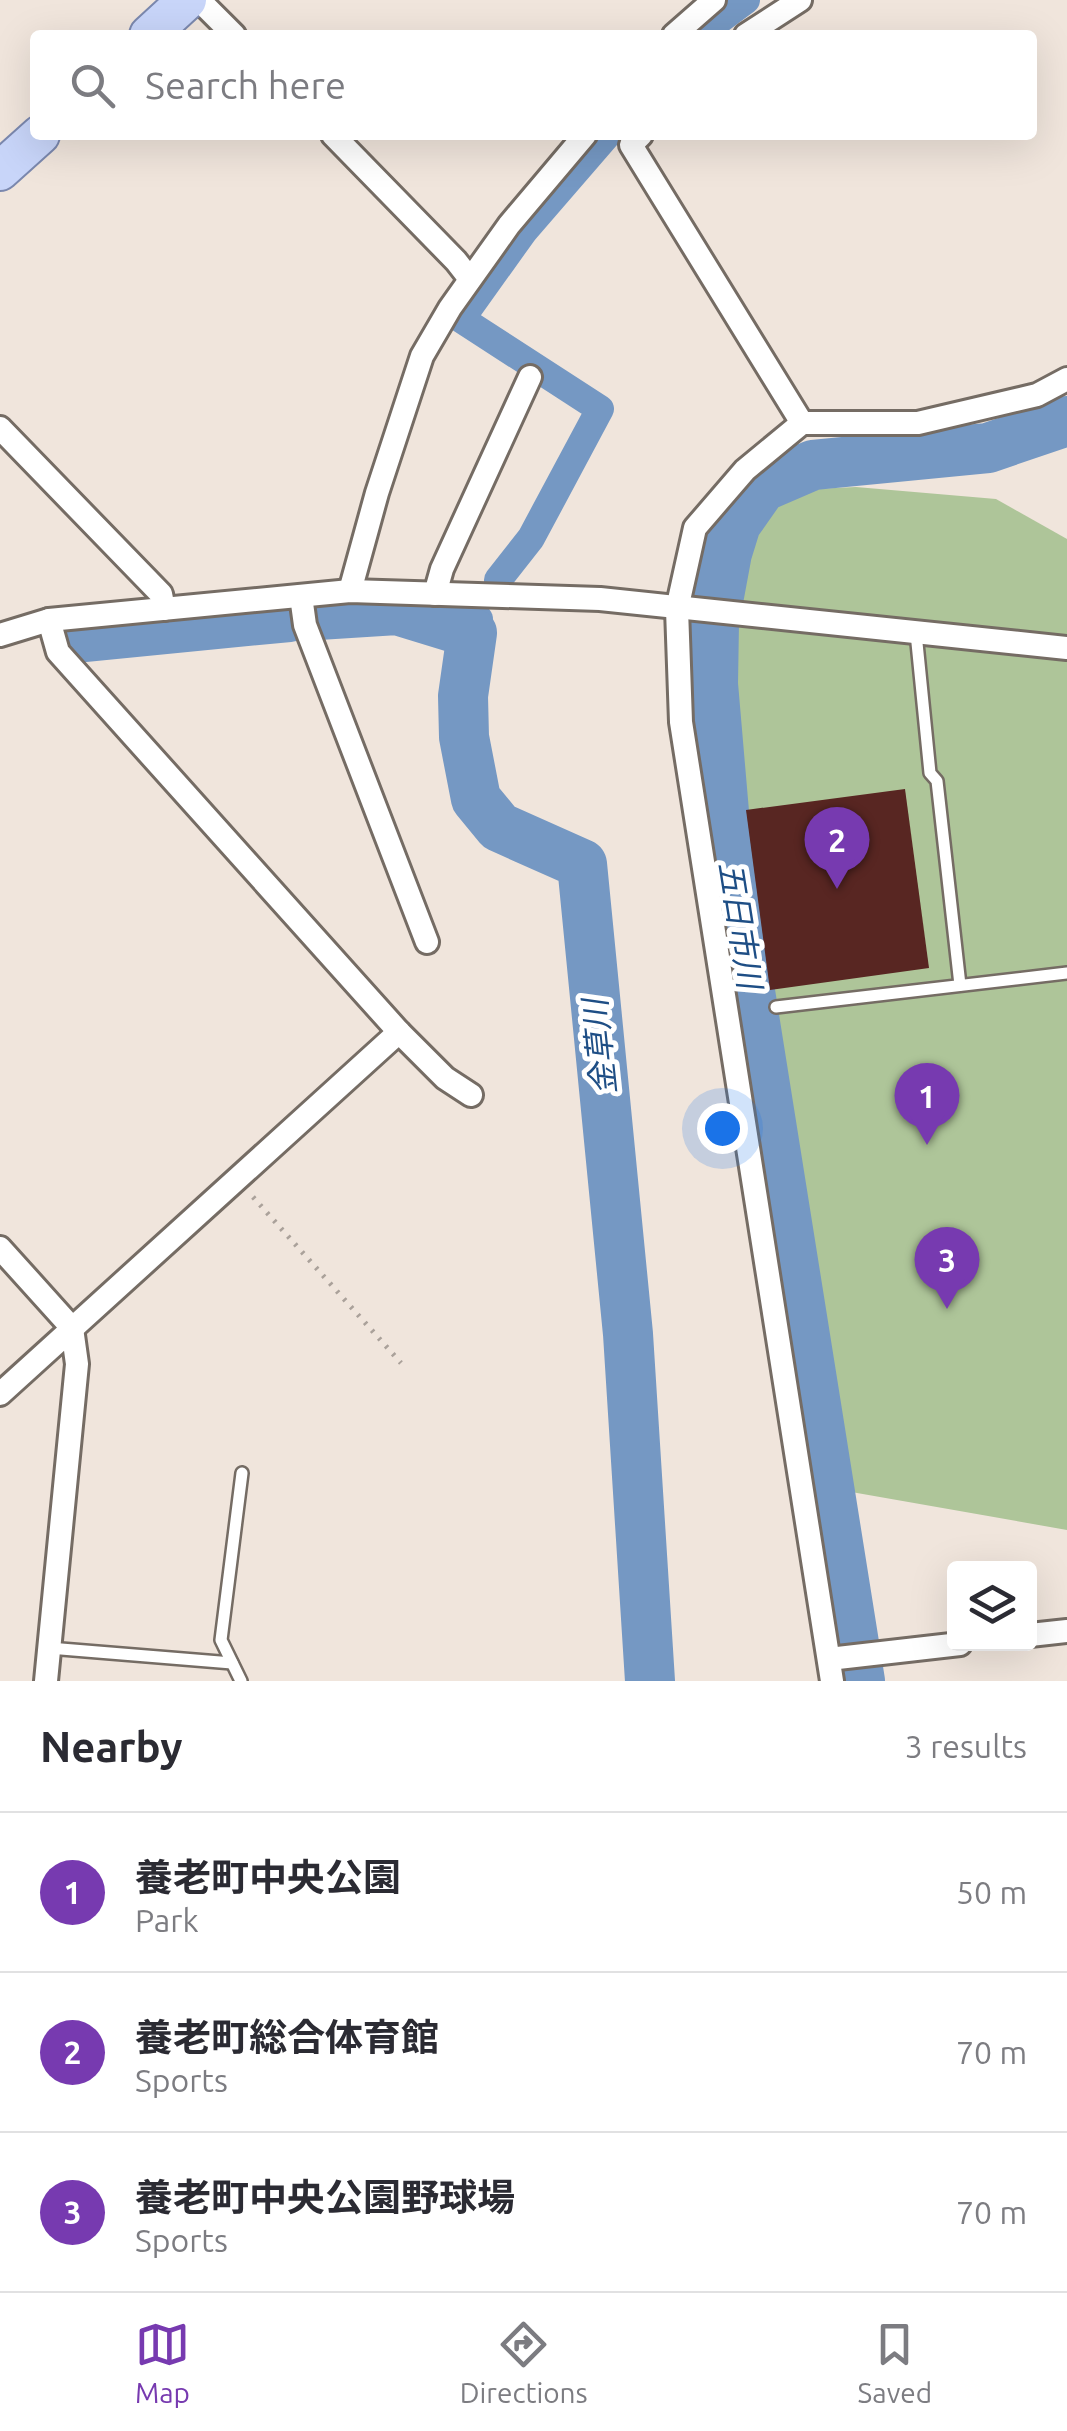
<!DOCTYPE html>
<meta charset="utf-8">
<style>
:root{--surface:#fff;--page:#f2f2f3;--text:#2b2b33;--muted:#7c7c81;--line:#e1e1e2;--accent:#773ab0}
body{margin:0;font-family:Ubuntu,"Noto Sans JP",sans-serif;background:var(--page);color:var(--text)}
.controls{position:absolute;right:30px;bottom:30px;display:grid;overflow:hidden;border-radius:10px;box-shadow:0 10px 40px #0002}
.controls button{width:90px;height:90px;display:grid;place-items:center;padding:0;border:0;border-bottom:2px solid var(--line);background:var(--surface);color:var(--text);font:50px sans-serif}
.you{position:absolute;left:722px;top:1128px;width:35px;height:35px;margin:-25px;border:8px solid #fff;border-radius:50%;background:#1a73e8;box-shadow:0 0 0 15px #1a73e833}
.badge{display:grid;place-items:center;width:65px;height:65px;border-radius:50%;background:var(--accent);color:#fff;font-size:32px;font-weight:700}
.pin{position:absolute;translate:-50% -82px;filter:drop-shadow(0 2px 5px #0008)}
.pin::after{content:'';position:absolute;top:52px;width:35px;height:30px;background:inherit;clip-path:polygon(0 0,100% 0,50% 100%)}
.list{margin:0;padding:0;list-style:none}
h2{display:flex;justify-content:space-between;align-items:center;height:130px;margin:0;padding:0 40px;font-size:42px}
h2 small{font-size:32px;font-weight:400;color:var(--muted)}
.list li{display:grid;grid-template-columns:65px 1fr auto;gap:30px;align-items:center;box-sizing:border-box;height:160px;padding:0 40px;border-top:2px solid var(--line)}
.list b{display:block;font-size:38px;white-space:nowrap}
.list p{margin:0;font-size:32px;white-space:nowrap;color:var(--muted)}
.list em{font-size:32px;font-style:normal;color:var(--muted)}
.icon{flex:none;width:55px;height:55px;fill:none;stroke:currentColor;stroke-width:2;stroke-linecap:round;stroke-linejoin:round}
.map{position:relative;flex:none;width:1067px;height:1681px;overflow:hidden}
.search{position:absolute;background:var(--surface);box-shadow:0 10px 40px #0002;left:30px;right:30px;top:30px;height:110px;display:flex;align-items:center;gap:25px;box-sizing:border-box;padding:0 35px;border-radius:10px;color:var(--muted);font-size:38px}
.sheet{height:610px;background:var(--surface)}
nav{display:flex;justify-content:space-around;align-items:center;box-sizing:border-box;height:140px;border-top:2px solid var(--line);background:var(--surface);font-size:28px;color:var(--muted)}
nav a{display:grid;justify-items:center;gap:5px}
nav .on{color:var(--accent)}
.map>svg:first-child{display:block}
.green{fill:#aec599}
.lines{fill:none;stroke-linecap:round;stroke-linejoin:round}
.canal{stroke:#7598c3;stroke-width:28}
.river{stroke:#7598c3;stroke-width:50}
.building{fill:#582622}
.service-casing{stroke:#756c64;stroke-width:16}
.minor-casing{stroke:#756c64;stroke-width:28}
.primary-casing{stroke:#7b88ae;stroke-width:42}
.path{stroke:#aaa19a;stroke-width:5;stroke-dasharray:2.5 8;stroke-linecap:butt}
.service{stroke:#fff;stroke-width:11}
.minor{stroke:#fff;stroke-width:22}
.primary{stroke:#c8d5f9;stroke-width:38}
.labels{text-anchor:middle;stroke-width:10;stroke-linejoin:round;paint-order:stroke}
.water-label{font-size:32px;font-style:italic;fill:#1e4e85;stroke:#fff}
</style>
<div class="map">
<svg width="1067" height="1681" viewBox="0 0 1067 1681">
<rect width="100%" height="100%" fill="#f0e5dc"/>
<polygon class="green" points="856,487 996,499 1067,539 1067,1530 840,1490 734,801 725,643 737,551 762,511 813,489"/>
<g class="lines">
<g class="canal">
<polyline points="699,35 746,0"/>
<polyline points="498,580 531,538 600,409 461,319 524,231 607,135"/>
<polyline points="472,633 479,619"/>
</g>
<g class="river">
<polyline points="318,615 397,610 472,633 463,696 464,737 476,799 499,827 582,864 628,1334 650,1681"/>
<polyline points="74,638 289,617"/>
<polyline points="860,1681 727,847 713,684 714,623 727,553 736,524 762,487 813,465 988,448 1067,421"/>
</g>
</g>
<polygon class="building" points="905,789 929,968 770,990 746,810"/>
<g class="lines">
<g class="service-casing">
<g id="service">
<polyline points="916,633 930,773 937,781 960,985"/>
<polyline points="776,1007 1067,973"/>
<polyline points="49,1648 232,1663"/>
<polyline points="241,1681 221,1640 242,1473"/>
</g>
</g>
<g class="minor-casing">
<g id="minor">
<polyline points="199,0 234,35"/>
<polyline points="674,35 714,0"/>
<polyline points="746,35 800,0"/>
<polyline points="333,135 456,261 470,279"/>
<polyline points="641,135 631,145 802,423"/>
<polyline points="0,428 161,594 164,609"/>
<polyline points="350,591 377,493 422,356 450,308 509,225 585,135"/>
<polyline points="435,594 442,569 530,377"/>
<polyline points="301,596 305,625 427,942"/>
<polyline points="49,620 58,652 399,1032 445,1078 471,1095"/>
<polyline points="0,635 49,620 350,591 600,599 1067,648"/>
<polyline points="0,1248 72,1328 77,1364 46,1681"/>
<polyline points="0,1394 399,1032"/>
<polyline points="1030,1635 1067,1631"/>
<polyline points="829,1659 960,1644"/>
<polyline points="832,1681 681,722 677,609 695,528 745,470 802,423 918,423 1037,395 1067,379"/>
</g>
</g>
<g class="primary-casing">
<g id="primary">
<polyline points="149,35 187,0"/>
<polyline points="0,171 40,135"/>
</g>
</g>
<polyline class="path" points="253,1197 401,1363"/>
<use href="#service" class="service"/>
<use href="#minor" class="minor"/>
<use href="#primary" class="primary"/>
</g>
<g class="labels">
<g class="water-label">
<text transform="translate(740 925) rotate(81)" y="11">五日市川</text>
<text transform="translate(600 1047) rotate(-96)" y="11">金草川</text>
</g>
</g>
</svg>
<div class="controls">
<button><svg class="icon" aria-label="layers" viewBox="0 0 24 24"><path d="M12 4l9 5-9 5-9-5zM3 14l9 5 9-5"/></svg></button>
</div>
<div class="you"></div>
<div class="pin badge" style="left:927px;top:1145px">1</div>
<div class="pin badge" style="left:837px;top:889px">2</div>
<div class="pin badge" style="left:947px;top:1309px">3</div>
<div class="search"><svg class="icon" aria-label="search" viewBox="0 0 24 24"><circle cx="10" cy="10" r="6"/><path d="M15 15l6 6"/></svg>Search here</div>
</div>
<section class="sheet">
<h2>Nearby<small>3 results</small></h2>
<ul class="list">
<li><span class="badge">1</span><div><b>養老町中央公園</b><p>Park</p></div><em>50 m</em></li>
<li><span class="badge">2</span><div><b>養老町総合体育館</b><p>Sports</p></div><em>70 m</em></li>
<li><span class="badge">3</span><div><b>養老町中央公園野球場</b><p>Sports</p></div><em>70 m</em></li>
</ul>
</section>
<nav>
<a class="on"><svg class="icon" aria-label="map" viewBox="0 0 24 24"><path d="M3 6l6-2 6 2 6-2v14l-6 2-6-2-6 2zM9 4v14M15 6v14"/></svg>Map</a>
<a><svg class="icon" aria-label="directions" viewBox="0 0 24 24"><path d="M12 3l9 9-9 9-9-9zM9 14v-3h6M13 9l2 2-2 2"/></svg>Directions</a>
<a><svg class="icon" aria-label="saved" viewBox="0 0 24 24"><path d="M7 4h10v16l-5-4-5 4z"/></svg>Saved</a>
</nav>
